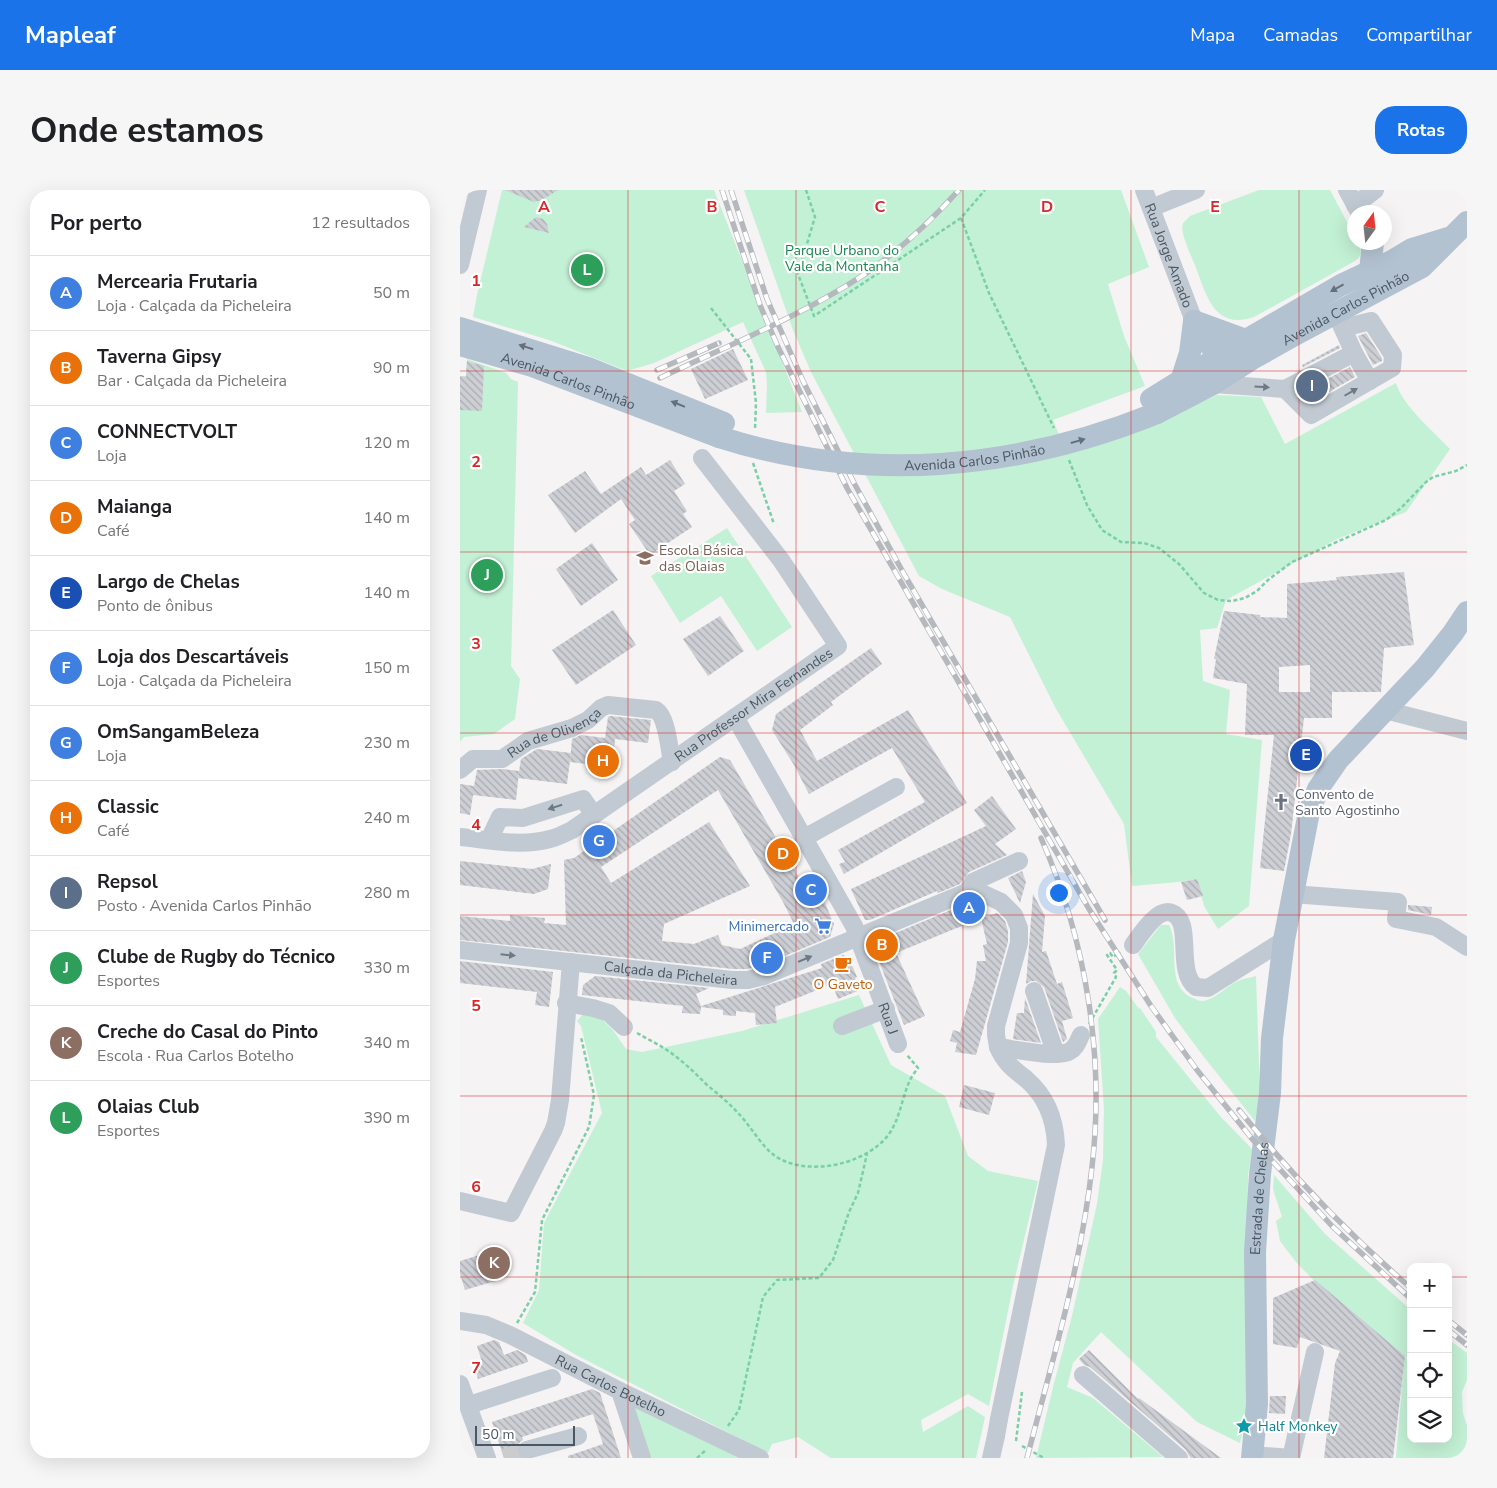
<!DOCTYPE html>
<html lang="pt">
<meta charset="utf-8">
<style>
:root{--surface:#fff;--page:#f6f6f6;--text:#202124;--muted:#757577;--line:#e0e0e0;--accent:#1a73e8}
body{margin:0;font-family:"Nunito Sans",sans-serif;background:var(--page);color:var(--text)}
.controls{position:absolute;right:15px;bottom:15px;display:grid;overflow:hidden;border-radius:10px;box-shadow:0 5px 20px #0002}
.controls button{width:45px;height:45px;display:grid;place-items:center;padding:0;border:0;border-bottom:1px solid var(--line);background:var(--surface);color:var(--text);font:25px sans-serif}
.compass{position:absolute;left:887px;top:15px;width:45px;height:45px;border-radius:50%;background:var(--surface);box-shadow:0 5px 20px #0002;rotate:15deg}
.scale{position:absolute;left:15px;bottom:12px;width:100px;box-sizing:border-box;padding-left:5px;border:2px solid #4a5661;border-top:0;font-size:14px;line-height:18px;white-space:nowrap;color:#4a5661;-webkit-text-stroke:4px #fff;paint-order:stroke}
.you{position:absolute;left:598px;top:702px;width:18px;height:18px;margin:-12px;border:4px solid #fff;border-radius:50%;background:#1a73e8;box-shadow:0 0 0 8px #1a73e833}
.badge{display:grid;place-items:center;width:32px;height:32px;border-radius:50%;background:var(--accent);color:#fff;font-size:16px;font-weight:700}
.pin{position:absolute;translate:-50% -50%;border:2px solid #fff;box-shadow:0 1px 5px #0006}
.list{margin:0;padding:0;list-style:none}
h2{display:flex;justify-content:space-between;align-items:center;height:65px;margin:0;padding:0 20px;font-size:21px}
h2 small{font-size:16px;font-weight:400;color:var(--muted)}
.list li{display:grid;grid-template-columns:32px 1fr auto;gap:15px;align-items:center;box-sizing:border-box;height:75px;padding:0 20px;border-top:1px solid var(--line)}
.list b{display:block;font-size:19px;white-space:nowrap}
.list p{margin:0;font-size:16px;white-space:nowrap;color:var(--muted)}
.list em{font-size:16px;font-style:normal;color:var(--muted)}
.icon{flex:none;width:28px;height:28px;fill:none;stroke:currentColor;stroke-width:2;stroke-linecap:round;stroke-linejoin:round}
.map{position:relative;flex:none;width:1007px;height:1268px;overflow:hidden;border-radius:20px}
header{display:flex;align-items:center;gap:30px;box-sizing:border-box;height:70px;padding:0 25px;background:var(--accent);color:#fff}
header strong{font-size:24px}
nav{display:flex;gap:28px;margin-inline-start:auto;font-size:18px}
.intro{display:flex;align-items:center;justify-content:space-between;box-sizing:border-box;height:120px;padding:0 30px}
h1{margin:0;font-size:35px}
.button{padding:12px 22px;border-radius:20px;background:var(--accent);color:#fff;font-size:18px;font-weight:700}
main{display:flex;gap:30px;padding:0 30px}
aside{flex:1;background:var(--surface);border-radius:20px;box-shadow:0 5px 20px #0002}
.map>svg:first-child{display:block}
.green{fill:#c3f1d5}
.building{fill:url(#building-back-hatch);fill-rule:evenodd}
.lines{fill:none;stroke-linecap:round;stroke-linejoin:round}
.minor-tunnel{stroke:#caccce;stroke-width:18;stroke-dasharray:18 9;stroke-linecap:butt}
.path{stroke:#7ad0a6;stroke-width:2.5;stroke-dasharray:4 2.5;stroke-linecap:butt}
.minor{stroke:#c1cad2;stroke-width:18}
.major{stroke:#b3c2d1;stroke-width:22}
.rail-casing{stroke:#b5b8bd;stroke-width:5.5}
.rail{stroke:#fff;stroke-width:4;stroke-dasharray:11;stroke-linecap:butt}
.minor-bridge{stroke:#c1cad2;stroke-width:18}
.major-bridge{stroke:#b3c2d1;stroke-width:22}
.oneway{fill:#64717d}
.oneway2{fill:#6e7983}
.grid{fill:none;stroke:#d62828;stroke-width:1;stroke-opacity:0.55}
.labels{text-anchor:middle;stroke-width:4.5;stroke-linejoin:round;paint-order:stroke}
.park-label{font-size:14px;fill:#17864f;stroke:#fff}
.street-label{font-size:14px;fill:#4a5661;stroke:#fff}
.education-label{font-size:14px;fill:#785e54;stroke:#fff;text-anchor:start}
.worship-label{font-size:14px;fill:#5b616d;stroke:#fff;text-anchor:start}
.shop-label{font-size:14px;fill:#366cbe;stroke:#fff;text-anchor:end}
.food-label{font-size:14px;fill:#c56008;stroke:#fff}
.culture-label{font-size:14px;fill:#0d838f;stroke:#fff;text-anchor:start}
.grid-label{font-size:16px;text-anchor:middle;font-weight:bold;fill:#d62828;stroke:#fff;stroke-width:4.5;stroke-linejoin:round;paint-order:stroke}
</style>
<header>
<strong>Mapleaf</strong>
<nav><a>Mapa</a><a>Camadas</a><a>Compartilhar</a></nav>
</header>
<div class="intro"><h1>Onde estamos</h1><a class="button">Rotas</a></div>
<main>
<aside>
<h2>Por perto<small>12 resultados</small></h2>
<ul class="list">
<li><span class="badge" style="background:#3f7fe0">A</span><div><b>Mercearia Frutaria</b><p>Loja · Calçada da Picheleira</p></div><em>50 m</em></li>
<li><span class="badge" style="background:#e8710a">B</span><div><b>Taverna Gipsy</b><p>Bar · Calçada da Picheleira</p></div><em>90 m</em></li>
<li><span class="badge" style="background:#3f7fe0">C</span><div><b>CONNECTVOLT</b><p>Loja</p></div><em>120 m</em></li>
<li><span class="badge" style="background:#e8710a">D</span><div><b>Maianga</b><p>Café</p></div><em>140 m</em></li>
<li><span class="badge" style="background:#1a4fb4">E</span><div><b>Largo de Chelas</b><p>Ponto de ônibus</p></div><em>140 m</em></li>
<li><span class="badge" style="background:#3f7fe0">F</span><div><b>Loja dos Descartáveis</b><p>Loja · Calçada da Picheleira</p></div><em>150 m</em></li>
<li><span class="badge" style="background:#3f7fe0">G</span><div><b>OmSangamBeleza</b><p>Loja</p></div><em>230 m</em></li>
<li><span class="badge" style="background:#e8710a">H</span><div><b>Classic</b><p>Café</p></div><em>240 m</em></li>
<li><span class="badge" style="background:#5c6f8a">I</span><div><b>Repsol</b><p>Posto · Avenida Carlos Pinhão</p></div><em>280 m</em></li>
<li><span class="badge" style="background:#2e9e5b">J</span><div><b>Clube de Rugby do Técnico</b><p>Esportes</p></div><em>330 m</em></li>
<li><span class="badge" style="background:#8d6e63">K</span><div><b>Creche do Casal do Pinto</b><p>Escola · Rua Carlos Botelho</p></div><em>340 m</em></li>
<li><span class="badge" style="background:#2e9e5b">L</span><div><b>Olaias Club</b><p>Esportes</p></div><em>390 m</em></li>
</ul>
</aside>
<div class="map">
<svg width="1007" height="1268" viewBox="0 0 1007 1268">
<defs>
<pattern id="building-back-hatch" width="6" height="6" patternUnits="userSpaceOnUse" patternTransform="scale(1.25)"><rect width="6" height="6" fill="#cdcfd5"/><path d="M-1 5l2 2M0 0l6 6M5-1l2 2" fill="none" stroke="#a8abb0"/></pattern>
</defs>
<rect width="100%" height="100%" fill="#f5f3f3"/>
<g class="green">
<polygon points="42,0 254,0 342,222 306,223 307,194 306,182 283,132 194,173 167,181 89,150 13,127 17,105"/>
<path d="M284 0H661L689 77 648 94 664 146 685 196 593 230 606 262 699 231 757 205 801 207 825 254 936 193C942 215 974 242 990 259L946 322 877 349 766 410 757 438 740 440 743 491 770 500 766 544 802 550 789 716 758 739 744 716 737 689 718 692 672 696 664 634 595 517 550 427 482 399 459 386 351 182 333 140Z"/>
<path d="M799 0H870L894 45V52L899 53C902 60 902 66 895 71L794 127C754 141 746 104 735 75 730 64 724 51 722 38L723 33 730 26Z"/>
<polygon points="7,169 46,183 51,189 58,192 51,476 60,489 55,529 34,544 4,547 0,552 0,186 6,186"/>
<polygon points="267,338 332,437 297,461 261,406 220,433 191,386"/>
<path d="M701 735H709C721 757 704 796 733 808 739 811 741 812 747 810 757 807 765 798 774 793 780 789 789 788 796 786L800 905 795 931 744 867 715 828 678 764Z"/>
<polygon points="660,797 666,801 679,819 680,818 696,842 696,847 760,926 792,959 788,985 787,1058 790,1209 780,1253 737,1232 641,1142 613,1173 607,1197 633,1208 703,1267 576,1268 593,1197 612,1126 637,1014 643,970 644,919 638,829"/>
<polygon points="399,805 431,875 485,906 508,966 528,981 578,991 553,1096 529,1216 508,1204 461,1230 463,1242 508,1216 525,1227 516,1268 371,1268 338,1247 312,1254 308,1263 116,1165 63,1133 79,1100 84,1033 142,923 121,836 117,831 124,823 135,823 153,840 166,859 182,862 282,841"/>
<polygon points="814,985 865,1044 951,1120 951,1249 988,1249 988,1149 1007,1163 1007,1190 1002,1202 1003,1223 1007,1236 1007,1268 936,1268 943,1183 836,1072 820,1051 816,1031 822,1027 813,999"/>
<polygon points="176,1217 282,1268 189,1268 173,1220"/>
</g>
<g class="building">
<polygon points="45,0 98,0 82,10 74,12"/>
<polygon points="76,27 83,29 87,34 89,43 64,37"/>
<polygon points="906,143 922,168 922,171 913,175 898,146"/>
<polygon points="879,155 880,158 843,177 842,175"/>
<polygon points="273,159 288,190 245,209 231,179"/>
<polygon points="7,171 24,176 22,221 0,220 0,186 6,187"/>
<polygon points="890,177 895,187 860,207 854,196"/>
<polygon points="210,270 225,294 214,301 227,321 223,324 232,337 190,365 169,334 175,330 161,309 115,343 88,305 125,281 141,304 181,277 186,285"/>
<polygon points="132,353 158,390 121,416 96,379"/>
<path d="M944 382 954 455 924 458 921 502H872V528H844L831 644 824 681 800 678 814 545H785L787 494 753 488 756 469H754L764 421 800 425V427L827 428V394L877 390 876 387ZM850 475V502H819V477Z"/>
<polygon points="153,420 176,455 116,495 92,460"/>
<polygon points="260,426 284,461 248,486 223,449"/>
<polygon points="411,458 422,474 371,512 373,515 340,540 357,571 448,520 507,613 384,684 379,674 385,672 378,660 465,612 432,558 349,604 334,575 312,540 316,524"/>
<polygon points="150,526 191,530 188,553 155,549 152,577 110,572 112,549 121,545 145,548 148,527"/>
<polygon points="77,559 111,563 107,594 58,588 61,569"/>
<path d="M260 567 270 570 346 699 353 695 361 712 364 711 374 734 370 747 301 776 287 779H273L0 750V726L50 731V725L85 728 84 733 106 735 104 670 114 668ZM258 600 323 712 334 734 280 759 262 755 258 745 234 754 202 751 204 734 290 696 249 632 151 693 141 677Z"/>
<polygon points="43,579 59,581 56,610 13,605 10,625 0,623 0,594 14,596 17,580"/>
<polygon points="532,606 556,639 535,654 547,665 509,682 500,694 478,703 477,701 410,730 405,730 391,699 526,636 514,620"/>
<polygon points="0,671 72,679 91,674 88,699 74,704 0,695"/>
<polygon points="562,681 566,692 560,713 548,688"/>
<polygon points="737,689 743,706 727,710 721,692"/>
<polygon points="573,704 585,726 582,762 586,761 597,794 602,792 613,828 602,831 607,849 603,852 584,797 576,791 571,791 566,794"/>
<polygon points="510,712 514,712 521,728 537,723 545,731 548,741 548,752 516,865 495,862 497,853 490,851 493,840 500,842 515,789 517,771 526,771 523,755 527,754 521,728 436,763 465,826 444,835 413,756 414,752"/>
<polygon points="948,715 972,717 971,725 948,720"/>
<polygon points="383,765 389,768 397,787 395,788 400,800 378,809 372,794 315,817 317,833 296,835 295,823 276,821 276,826 263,825 263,820 241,817 240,824 222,823 223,816 122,805 123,795 135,786 249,798 236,804 241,816 362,778 361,774"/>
<polygon points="0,771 93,782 89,817 75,815 77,802 0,793"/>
<polygon points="565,808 581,853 553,849 557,823 564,823"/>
<polygon points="504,895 535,903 529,925 499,917"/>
<polygon points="33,1061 37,1075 41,1073 45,1088 5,1100 0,1084 0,1071"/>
<polygon points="855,1090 945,1166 933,1268 864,1268 875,1173 880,1161 840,1147 837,1158 813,1154 813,1108"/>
<polygon points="34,1150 39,1152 44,1165 57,1160 66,1165 68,1172 18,1189 14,1175 22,1172 17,1156"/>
<polygon points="629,1160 678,1209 679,1208 761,1268 731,1268 729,1266 726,1260 630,1177 624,1175 619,1169"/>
<polygon points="132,1199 140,1203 161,1268 108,1268 108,1266 143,1254 133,1224 62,1247 63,1250 59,1253 57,1258 57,1263 60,1268 44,1268 32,1232"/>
<polygon points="810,1206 826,1206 825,1224 809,1223"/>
</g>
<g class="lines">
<polyline class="minor-tunnel" points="44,1268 67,1260"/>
<g class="path">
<polyline points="346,0 355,27 338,84 354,126 501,28 525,0"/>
<polyline points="501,28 529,103 594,238"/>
<polyline points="251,118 291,169 296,213 295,240"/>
<polyline points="609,270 627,315 642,340 661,352 684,353 699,358 719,374 744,403 758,410 772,411 785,408 797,401 808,390 832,372 926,330 941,318 966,292 973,287 996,281 1007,275"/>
<polyline points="293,273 314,334"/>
<polyline points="629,834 656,787 654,783 657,780 647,765 650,763 653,767 660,762"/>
<path d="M177 843C191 851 206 858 219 869 229 877 238 886 247 895 258 904 269 913 278 923 292 937 304 962 322 970 352 984 398 975 422 952 440 935 440 912 450 890 452 886 455 882 458 878L447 865"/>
<polyline points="57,1133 75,1102 82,1030 129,937 134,905 121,847"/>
<polyline points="268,1236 279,1220 303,1107 317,1090 359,1088 373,1070 389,1022 398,1003 407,964"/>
<polyline points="556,1251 562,1202"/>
<polyline points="562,1256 584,1268"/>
<polyline points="237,1268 246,1260"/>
</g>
<g class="minor">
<path id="s1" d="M684 0 734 131"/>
<polyline points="887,0 899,22"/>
<polyline points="895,15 915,0"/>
<polyline points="691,18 736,0"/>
<polyline points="0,75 18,0"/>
<polyline points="894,163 910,191"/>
<polyline points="753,194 825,199 894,163 878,128"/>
<polyline points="825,199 851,225 932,178 933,165 911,131 883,138"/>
<polyline points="925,520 1007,541"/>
<path id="s2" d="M275 527 394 736 438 854"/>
<path id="s3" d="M0 580 13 569H42L68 551 112 538 128 530 141 518 148 515 196 520C207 527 209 558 212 572"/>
<path id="s4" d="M0 647C29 650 61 657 90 649 98 647 105 643 112 640L378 456 321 370 242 268"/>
<polyline points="344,648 436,597"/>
<polyline points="29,650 40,627 63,628 123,609 134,625"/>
<polyline points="507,702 513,692 559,671"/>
<polyline points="832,704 938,712 936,729 976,737 1007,757"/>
<path d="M673 755C681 744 698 717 712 723 734 731 715 782 736 797L748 798 824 750"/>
<path id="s5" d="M0 760 272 790H288L304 786 507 702 517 701 541 712 554 725 559 738V753L536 836V845L538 857C554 859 597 869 610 861 616 858 618 851 621 845"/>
<polyline points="574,801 596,864"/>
<polyline points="106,813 133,818 149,823 164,837"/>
<polyline points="382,836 426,819"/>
<path d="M538 857C544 872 553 879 566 889 586 906 595 929 596 955L539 1229"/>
<polyline points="0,1011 51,1023 93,941 96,933 100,910 111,772"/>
<path id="s6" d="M0 1131 26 1135 50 1145 160 1201 300 1268"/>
<polyline points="623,1185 719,1268"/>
<polyline points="0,1194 27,1268"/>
<polyline points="160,1201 182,1268"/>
<polyline points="9,1215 92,1188"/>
<polyline points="67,1260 118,1246"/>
<polyline points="792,1265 831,1268 855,1162"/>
<polyline points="531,1268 536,1246"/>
</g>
<g class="major">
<polyline points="907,93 910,82 913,52"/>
<path d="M734 131C746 154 750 161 777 166"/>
<polyline points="734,131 786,150"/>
<polyline points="0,138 128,178 264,233"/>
<path id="s7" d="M0 155 72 176 259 247"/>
<polyline points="721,191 730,163 734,131"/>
<polyline points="691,209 786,150 881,95 932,71 952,59 988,48"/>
<path id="s8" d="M697 223 753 194 792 169 833 146 962 77 1007 32"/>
<path id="s9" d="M792 1268 797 1214 795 1062 800 984 810 903 812 848 824 750 849 622 858 599 878 570 965 478 993 443 1007 422"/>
</g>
<g class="rail-casing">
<g id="rail">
<polyline points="262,0 300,115 318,157 387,298 629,719 691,816 737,880 793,950 872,1036 951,1109"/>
<polyline points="271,0 307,109 343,191 394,293 444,384 645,730"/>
<polyline points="197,180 259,153"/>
<path d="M200 188C269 155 341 126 405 84 440 60 471 31 499 0"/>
<path d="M779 920C831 984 888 1044 951 1098"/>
<polyline points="988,1130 1007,1145"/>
<polyline points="988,1140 1007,1155"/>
<path d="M567 1268C592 1172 621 1076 632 977 645 866 626 750 581 648"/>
</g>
</g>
<use href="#rail" class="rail"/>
<polyline class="minor-bridge" points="536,1246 539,1229"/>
<path class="major-bridge" id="s10" d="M259 247C406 294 556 280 697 223"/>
</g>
<defs><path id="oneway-solid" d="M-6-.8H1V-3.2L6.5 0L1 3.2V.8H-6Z" transform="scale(1.25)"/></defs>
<g class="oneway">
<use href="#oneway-solid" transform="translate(877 98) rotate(151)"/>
<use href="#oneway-solid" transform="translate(66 157) rotate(-163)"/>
<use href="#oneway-solid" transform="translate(218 214) rotate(-158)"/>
<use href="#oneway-solid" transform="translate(618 251) rotate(-16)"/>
</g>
<g class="oneway2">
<use href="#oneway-solid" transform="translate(802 197) rotate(4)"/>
<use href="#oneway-solid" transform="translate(891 202) rotate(-30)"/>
<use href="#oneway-solid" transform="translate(95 617) rotate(162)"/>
<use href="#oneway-solid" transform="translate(48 765) rotate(6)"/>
<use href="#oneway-solid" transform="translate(345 769) rotate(-23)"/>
</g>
<path class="grid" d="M168 0V1268M336 0V1268M503 0V1268M671 0V1268M839 0V1268M0 181H1007M0 362H1007M0 543H1007M0 725H1007M0 906H1007M0 1087H951M988 1087H1007"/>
<defs>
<g id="school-bare" transform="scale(1.35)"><path d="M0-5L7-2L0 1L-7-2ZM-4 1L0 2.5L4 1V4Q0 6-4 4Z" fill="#8d6e63" stroke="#fff" stroke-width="2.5" paint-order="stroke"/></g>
<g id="church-bare" transform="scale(1.35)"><path d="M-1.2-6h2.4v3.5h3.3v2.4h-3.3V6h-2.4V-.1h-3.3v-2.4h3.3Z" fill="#6b7280" stroke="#fff" stroke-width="2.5" paint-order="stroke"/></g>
<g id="supermarket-bare" transform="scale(1.35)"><path d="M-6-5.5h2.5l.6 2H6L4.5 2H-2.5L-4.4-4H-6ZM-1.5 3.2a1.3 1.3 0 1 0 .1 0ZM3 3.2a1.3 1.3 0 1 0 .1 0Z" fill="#3f7fe0" stroke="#fff" stroke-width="2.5" paint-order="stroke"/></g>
<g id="cafe-bare" transform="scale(1.35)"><path d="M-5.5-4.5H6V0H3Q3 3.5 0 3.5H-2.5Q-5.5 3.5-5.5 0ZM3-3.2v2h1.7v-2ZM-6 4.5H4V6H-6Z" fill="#e8710a" stroke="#fff" stroke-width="2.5" paint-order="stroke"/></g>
<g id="sight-bare" transform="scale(1.35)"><path d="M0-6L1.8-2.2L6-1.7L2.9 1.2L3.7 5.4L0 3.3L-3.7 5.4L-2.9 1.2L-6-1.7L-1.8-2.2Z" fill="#0f9aa8" stroke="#fff" stroke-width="2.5" paint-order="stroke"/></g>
</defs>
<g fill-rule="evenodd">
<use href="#school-bare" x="185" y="368"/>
<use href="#church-bare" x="821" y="612"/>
<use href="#supermarket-bare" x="363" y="736"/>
<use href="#cafe-bare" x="383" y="774"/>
<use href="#sight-bare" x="784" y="1236"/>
</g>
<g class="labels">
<g class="park-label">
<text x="382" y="65">Parque Urbano do<tspan x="382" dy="16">Vale da Montanha</tspan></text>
</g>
<g class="street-label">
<text dy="5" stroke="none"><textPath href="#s1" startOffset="70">Rua Jorge Amado</textPath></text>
<text dy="5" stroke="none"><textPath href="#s8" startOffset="216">Avenida Carlos Pinhão</textPath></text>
<text dy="5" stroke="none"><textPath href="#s7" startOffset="114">Avenida Carlos Pinhão</textPath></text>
<text dy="5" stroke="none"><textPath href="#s10" startOffset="259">Avenida Carlos Pinhão</textPath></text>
<text dy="5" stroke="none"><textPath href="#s4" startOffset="335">Rua Professor Mira Fernandes</textPath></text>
<text dy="5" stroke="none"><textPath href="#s3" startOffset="105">Rua de Olivença</textPath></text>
<text dy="5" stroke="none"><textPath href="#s5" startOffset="212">Calçada da Picheleira</textPath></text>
<text dy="5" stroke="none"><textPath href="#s2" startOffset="339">Rua J</textPath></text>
<text dy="5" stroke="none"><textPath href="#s9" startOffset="260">Estrada de Chelas</textPath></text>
<text dy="5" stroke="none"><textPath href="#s6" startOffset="165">Rua Carlos Botelho</textPath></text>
</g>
<g class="education-label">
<text x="199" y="365">Escola Básica<tspan x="199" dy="16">das Olaias</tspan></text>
</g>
<g class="worship-label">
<text x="835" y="609">Convento de<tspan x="835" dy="16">Santo Agostinho</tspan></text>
</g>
<g class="shop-label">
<text x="349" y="741">Minimercado</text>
</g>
<g class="food-label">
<text x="383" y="799">O Gaveto</text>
</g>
<g class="culture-label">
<text x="798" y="1241">Half Monkey</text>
</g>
</g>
<g class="grid-label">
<text x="84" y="22">A</text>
<text x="252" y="22">B</text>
<text x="420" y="22">C</text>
<text x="587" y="22">D</text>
<text x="755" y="22">E</text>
<text x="16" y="96">1</text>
<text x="16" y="277">2</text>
<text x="16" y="459">3</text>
<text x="16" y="640">4</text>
<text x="16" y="821">5</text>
<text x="16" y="1002">6</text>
<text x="16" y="1183">7</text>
</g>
</svg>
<div class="controls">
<button>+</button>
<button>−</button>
<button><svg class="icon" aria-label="locate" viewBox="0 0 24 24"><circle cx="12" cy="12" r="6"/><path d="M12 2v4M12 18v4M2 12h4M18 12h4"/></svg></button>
<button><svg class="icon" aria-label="layers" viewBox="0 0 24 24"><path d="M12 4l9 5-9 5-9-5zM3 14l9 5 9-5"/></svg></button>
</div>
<svg class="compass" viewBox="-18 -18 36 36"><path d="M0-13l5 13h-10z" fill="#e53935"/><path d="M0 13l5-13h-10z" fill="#757577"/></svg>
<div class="scale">50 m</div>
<div class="you"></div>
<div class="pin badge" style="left:509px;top:718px;background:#3f7fe0">A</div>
<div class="pin badge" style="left:422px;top:755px;background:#e8710a">B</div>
<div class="pin badge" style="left:351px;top:700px;background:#3f7fe0">C</div>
<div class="pin badge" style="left:323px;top:664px;background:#e8710a">D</div>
<div class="pin badge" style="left:846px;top:565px;background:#1a4fb4">E</div>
<div class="pin badge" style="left:307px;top:768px;background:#3f7fe0">F</div>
<div class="pin badge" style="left:139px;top:651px;background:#3f7fe0">G</div>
<div class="pin badge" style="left:143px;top:571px;background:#e8710a">H</div>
<div class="pin badge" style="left:852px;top:196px;background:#5c6f8a">I</div>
<div class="pin badge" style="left:27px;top:385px;background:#2e9e5b">J</div>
<div class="pin badge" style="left:34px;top:1073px;background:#8d6e63">K</div>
<div class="pin badge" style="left:127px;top:80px;background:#2e9e5b">L</div>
</div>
</main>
